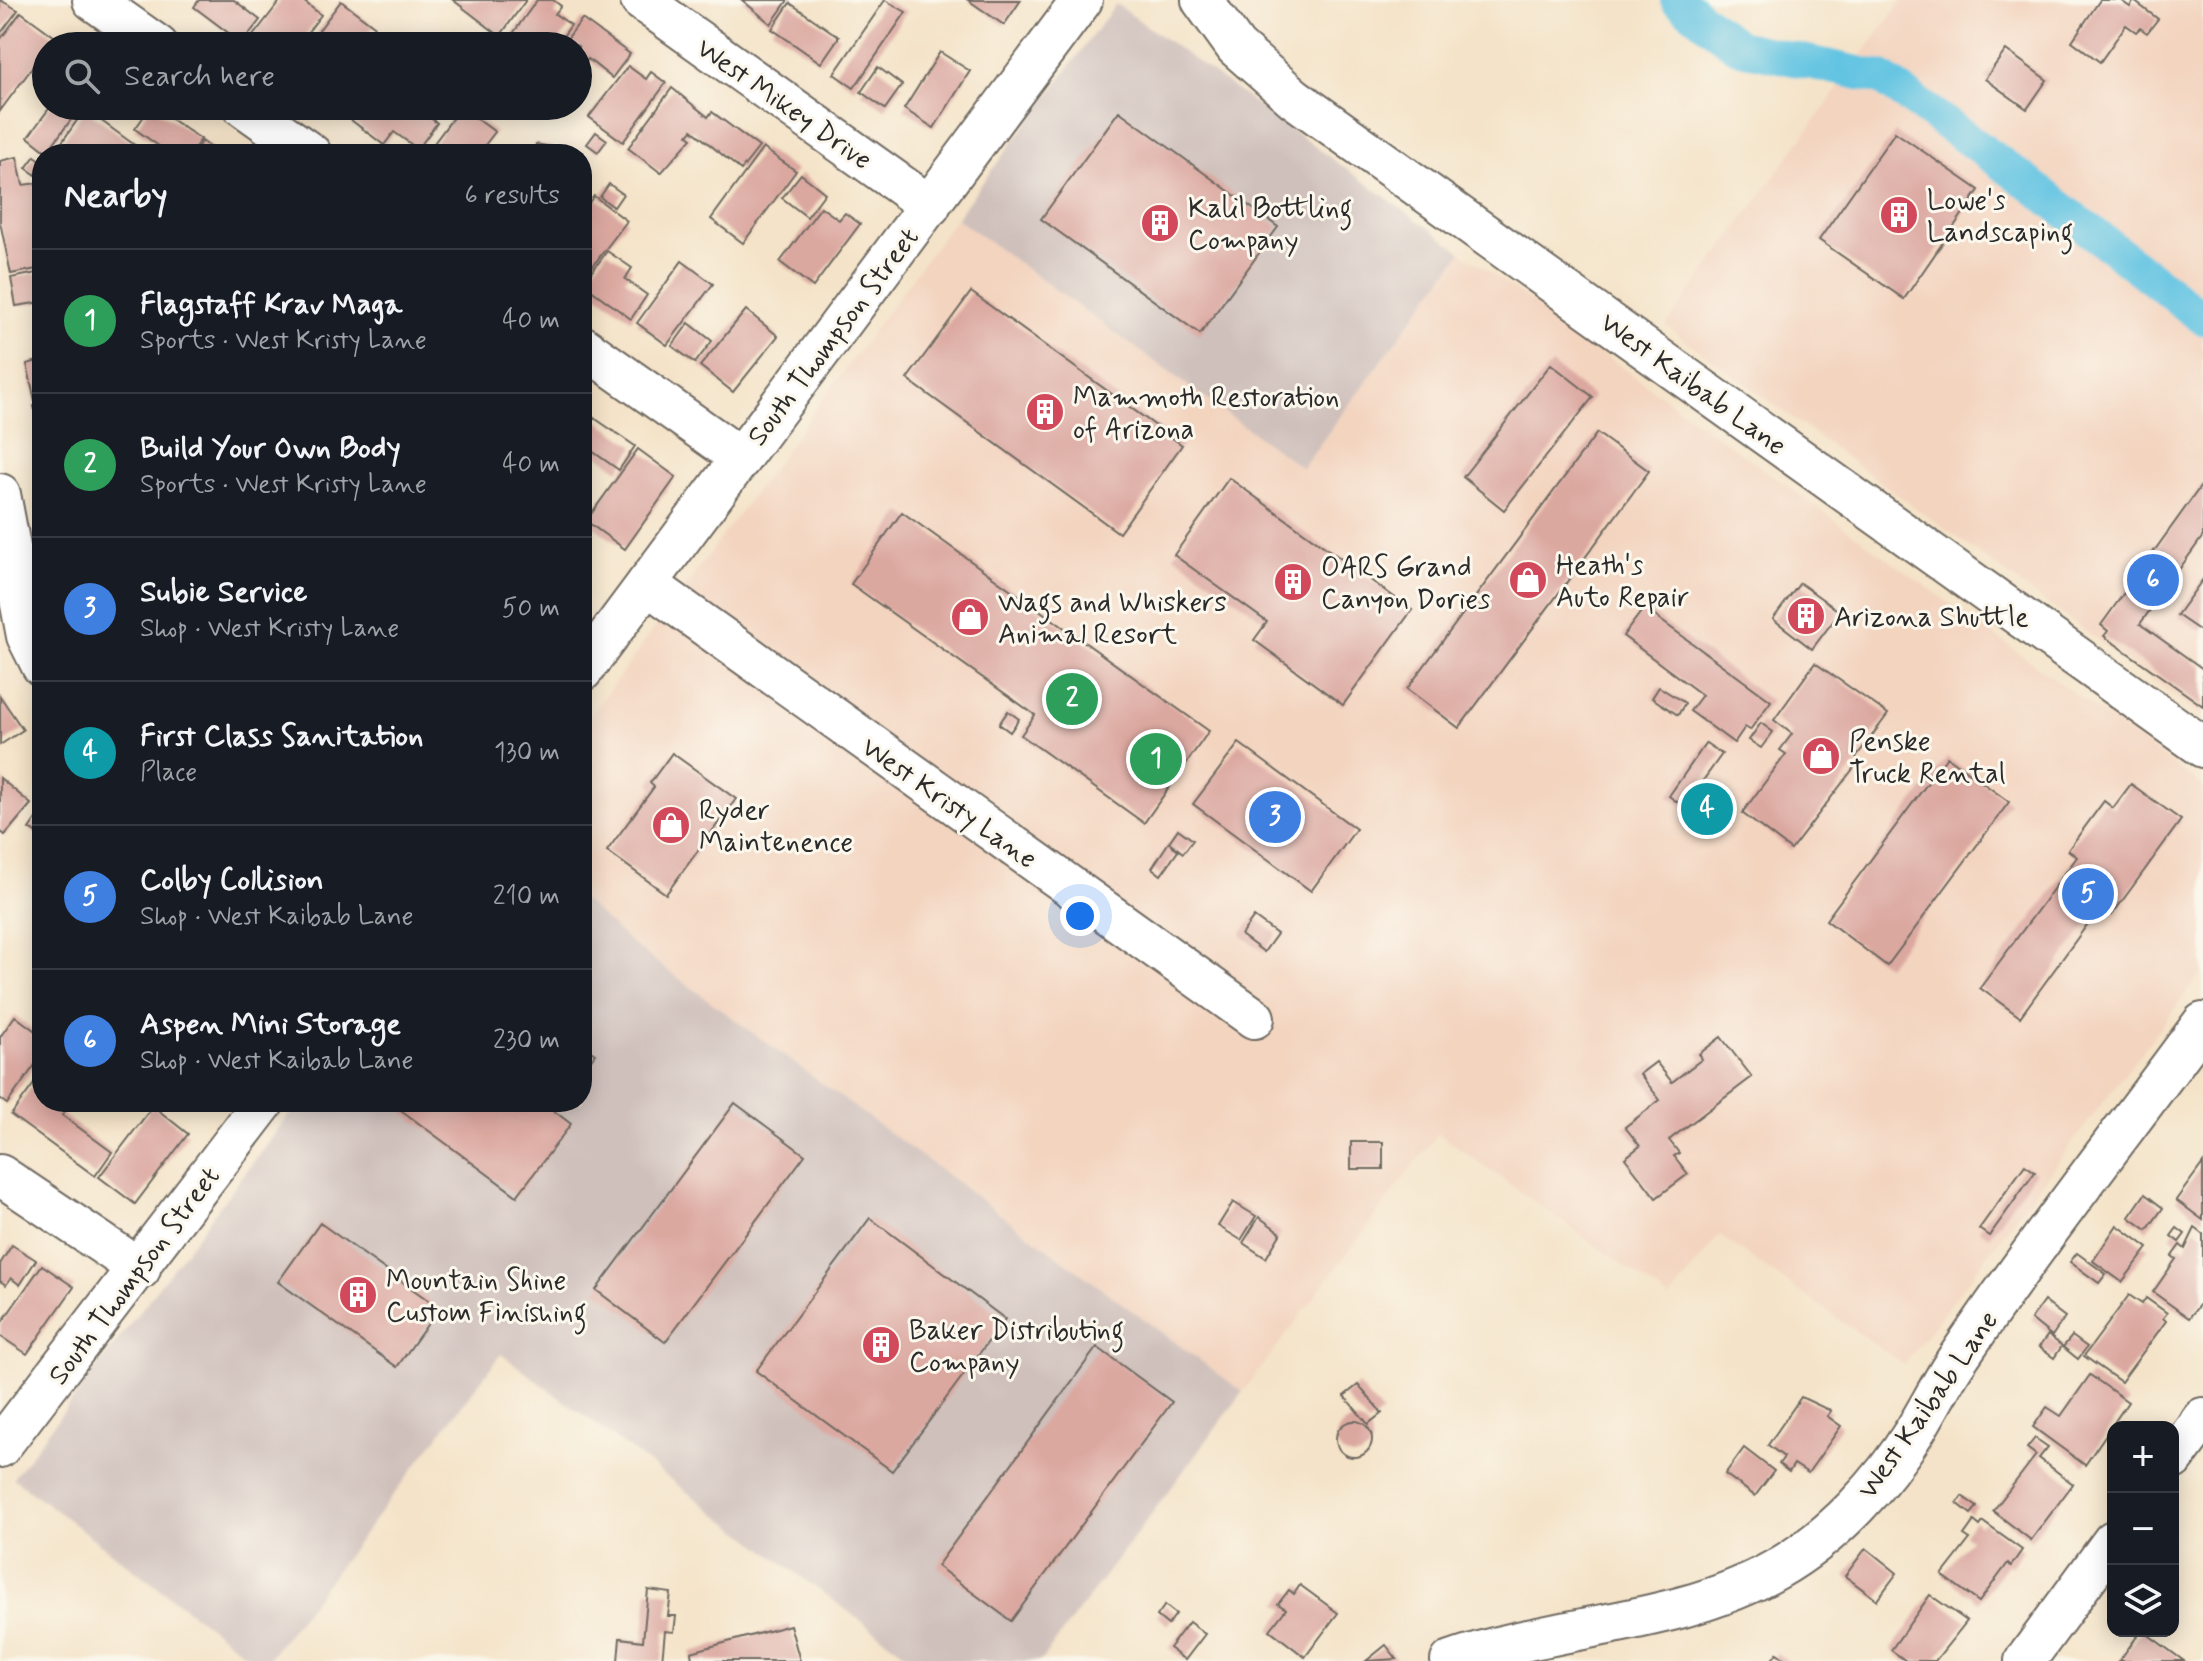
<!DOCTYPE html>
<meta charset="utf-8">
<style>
:root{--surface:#171b24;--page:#242831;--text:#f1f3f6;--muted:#9ea1a6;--line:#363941;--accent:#8c9099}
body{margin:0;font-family:Mynerve,sans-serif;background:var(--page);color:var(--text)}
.controls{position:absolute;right:24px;bottom:24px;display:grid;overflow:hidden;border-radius:16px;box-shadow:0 4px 20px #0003}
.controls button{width:72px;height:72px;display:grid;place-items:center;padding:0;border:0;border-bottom:2px solid var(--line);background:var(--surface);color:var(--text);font:40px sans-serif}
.you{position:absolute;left:1080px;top:916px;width:28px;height:28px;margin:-20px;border:6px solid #fff;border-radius:50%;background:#1a73e8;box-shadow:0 0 0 12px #1a73e833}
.badge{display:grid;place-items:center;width:52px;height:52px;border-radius:50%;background:var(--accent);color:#fff;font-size:26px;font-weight:700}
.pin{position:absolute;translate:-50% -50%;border:4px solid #fff;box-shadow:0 2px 8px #0006}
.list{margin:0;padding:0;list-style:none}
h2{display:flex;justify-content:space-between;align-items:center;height:104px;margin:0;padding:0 32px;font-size:34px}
h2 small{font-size:26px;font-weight:400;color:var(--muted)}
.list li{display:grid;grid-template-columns:52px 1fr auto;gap:24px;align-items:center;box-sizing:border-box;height:144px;padding:0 32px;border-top:2px solid var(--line)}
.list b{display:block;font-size:30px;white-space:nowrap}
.list p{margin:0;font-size:26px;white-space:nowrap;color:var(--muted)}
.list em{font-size:26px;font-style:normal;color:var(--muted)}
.icon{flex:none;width:44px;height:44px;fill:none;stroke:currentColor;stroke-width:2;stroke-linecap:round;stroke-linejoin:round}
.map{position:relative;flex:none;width:2203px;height:1661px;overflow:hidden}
.search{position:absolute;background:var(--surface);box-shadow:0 4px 20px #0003;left:32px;top:32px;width:560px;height:88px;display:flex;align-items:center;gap:20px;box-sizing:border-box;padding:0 28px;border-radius:44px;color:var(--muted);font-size:30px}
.panel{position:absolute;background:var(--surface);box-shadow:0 4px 20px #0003;left:32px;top:144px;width:560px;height:968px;border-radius:32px}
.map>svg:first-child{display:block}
.built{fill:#f3d4bf}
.industrial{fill:#cfc0bb}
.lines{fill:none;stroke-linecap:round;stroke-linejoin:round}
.canal{stroke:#63c4e2;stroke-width:34}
.building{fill:#dba8a0}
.minor-casing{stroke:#716b62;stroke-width:44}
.minor{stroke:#fff;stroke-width:40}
.labels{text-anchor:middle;stroke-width:6;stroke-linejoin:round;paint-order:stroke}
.street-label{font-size:28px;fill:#2b2b2b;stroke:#fbf7ec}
.poi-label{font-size:28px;fill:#2b2b2b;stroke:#fbf7ec;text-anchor:start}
</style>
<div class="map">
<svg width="2203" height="1661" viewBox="0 0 2203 1661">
<rect width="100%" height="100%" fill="#fbf7ec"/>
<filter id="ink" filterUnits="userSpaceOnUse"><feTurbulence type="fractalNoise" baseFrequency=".0125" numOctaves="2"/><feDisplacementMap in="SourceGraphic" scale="16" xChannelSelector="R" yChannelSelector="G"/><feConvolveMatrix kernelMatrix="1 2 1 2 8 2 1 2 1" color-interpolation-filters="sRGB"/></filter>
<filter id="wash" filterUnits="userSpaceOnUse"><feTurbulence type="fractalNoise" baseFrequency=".006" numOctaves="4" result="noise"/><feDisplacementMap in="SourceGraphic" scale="32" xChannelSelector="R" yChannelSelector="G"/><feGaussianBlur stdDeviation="1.8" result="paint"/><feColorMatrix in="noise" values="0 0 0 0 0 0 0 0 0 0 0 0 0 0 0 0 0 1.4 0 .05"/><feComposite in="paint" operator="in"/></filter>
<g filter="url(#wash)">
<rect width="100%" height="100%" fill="#f4e3c8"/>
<g class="built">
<polygon points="1902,0 2203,0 2203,717 1666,326"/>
<polygon points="956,218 1302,468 1462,252 2203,786 2203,971 1904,1365 1719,1235 1670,1299 1438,1133 1243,1392 636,947 582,899 582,727"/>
</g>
<g class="industrial">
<polygon points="1116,4 1462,252 1302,468 956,218"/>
<polygon points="582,899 636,947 1243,1392 1041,1661 915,1661 501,1354 267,1661 255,1661 13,1478 299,1102 582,1102"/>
</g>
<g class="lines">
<polyline class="canal" points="1677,0 1738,47 1882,78 2030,184 2203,318"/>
</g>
<g id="blocks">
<g class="building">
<polygon points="0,0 18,10 0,34"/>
<polygon points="199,0 234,0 260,20 242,43 194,7"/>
<polygon points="281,0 302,0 321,15 297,46 245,46"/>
<polygon points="453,0 526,0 500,36"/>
<polygon points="537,0 553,0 561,6 555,14 571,25 556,46 504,46"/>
<polygon points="742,0 788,0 771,24"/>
<polygon points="885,0 906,12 854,88 834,74"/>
<polygon points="968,0 1021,0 1004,25"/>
<polygon points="2100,0 2120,0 2130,7 2134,1 2158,19 2147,33 2140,28 2136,32 2126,25 2100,62 2072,41"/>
<polygon points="341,1 374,26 360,44 363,46 307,46"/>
<polygon points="790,3 839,37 821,63 772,29"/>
<polygon points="21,12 55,37 0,111 0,40"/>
<polygon points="582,19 630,54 612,78 588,59 578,72 578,46 564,43"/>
<polygon points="2006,50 2047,80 2027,109 1985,79"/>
<polygon points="940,52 970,71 934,128 904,109"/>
<polygon points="46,53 46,75 36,67"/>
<polygon points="628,66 646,79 651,72 666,83 623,142 589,117"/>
<polygon points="878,67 902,85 885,109 861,92"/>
<polygon points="672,88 708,117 712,112 759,147 741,170 692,130 688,135 692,138 661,173 628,148"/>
<polygon points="51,106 81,106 47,152 28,137"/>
<polygon points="151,106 201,139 190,154 170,154 135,129"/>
<polygon points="361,106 415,106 437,123 418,149 394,132 384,145 351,120"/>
<polygon points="461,107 495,132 478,154 426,154"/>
<polygon points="85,109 147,154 79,154 62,142"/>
<polygon points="1119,111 1278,227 1200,334 1041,219"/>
<polygon points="596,132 607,140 598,152 587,144"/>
<polygon points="1895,132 1979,190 1904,299 1819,240"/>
<polygon points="202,141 219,154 193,154"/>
<polygon points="536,144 552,147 550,154 533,154"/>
<polygon points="763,148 796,171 743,243 711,219"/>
<polygon points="35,156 42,161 36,175 26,168"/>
<polygon points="17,157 23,185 38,183 42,203 42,268 11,274 0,222 0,161"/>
<polygon points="801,174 825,193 807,217 782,198"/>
<polygon points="609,184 623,194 614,207 600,197"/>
<polygon points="594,196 627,221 582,280 582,212"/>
<polygon points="821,207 839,220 845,213 860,224 813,287 780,262"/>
<polygon points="607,251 632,268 625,279 647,295 631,319 583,284"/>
<polygon points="682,261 713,284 667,345 637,323"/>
<polygon points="42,272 42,302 16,306 11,278"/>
<polygon points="971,292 1182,445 1119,533 907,379"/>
<polygon points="746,310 778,336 733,392 700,366"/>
<polygon points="689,323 712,341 695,363 672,346"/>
<polygon points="42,360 42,400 35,401 27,364"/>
<polygon points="1551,364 1593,397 1504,510 1463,477"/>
<polygon points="42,404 42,439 41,439 34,406"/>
<polygon points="587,413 635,446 619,470 582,444 582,421"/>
<polygon points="1597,433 1649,471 1459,728 1407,689"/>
<polygon points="638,449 676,477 625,549 586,521"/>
<polygon points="1229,478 1412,610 1343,705 1254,640 1267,622 1174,555"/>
<polygon points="2203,483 2203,536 2140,624 2203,669 2203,706 2104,636 2108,631 2101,625"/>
<polygon points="902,512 1209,731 1144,823 1021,735 1035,715 851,584"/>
<polygon points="2203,579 2203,630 2202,632 2177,615"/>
<polygon points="1800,583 1840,612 1812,649 1773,619"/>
<polygon points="1644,608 1771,701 1750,730 1745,727 1734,743 1690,711 1702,695 1623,636"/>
<polygon points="1815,663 1888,714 1856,757 1859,761 1791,850 1742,813 1786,754 1780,750 1792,734 1774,720"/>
<polygon points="1659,687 1685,703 1678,715 1652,698"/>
<polygon points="0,696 23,730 0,745"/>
<polygon points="1008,711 1019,719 1010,732 999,724"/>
<polygon points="1761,723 1773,732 1761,748 1749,740"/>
<polygon points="1239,743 1356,829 1311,891 1193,804"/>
<polygon points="1706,743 1722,754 1684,807 1669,796"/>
<polygon points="672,753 736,799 666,894 607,851 654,787 650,783"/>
<polygon points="1947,757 2009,802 1887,966 1826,920"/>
<polygon points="0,778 31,804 5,835 0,831"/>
<polygon points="2131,784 2181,820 2112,915 2100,907 2020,1017 1980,988 2077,857 2068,850 2104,801 2113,808"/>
<polygon points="1710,789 1725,800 1704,828 1689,817"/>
<polygon points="42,810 42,837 29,829"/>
<polygon points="1178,829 1193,840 1183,853 1169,842"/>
<polygon points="1169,842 1178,851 1161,875 1152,868"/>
<polygon points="1254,917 1277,934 1264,952 1241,935"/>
<polygon points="15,1016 42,1036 42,1055 7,1104 0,1099 0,1037"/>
<polygon points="1721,1037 1752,1077 1669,1140 1679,1153 1674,1156 1688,1174 1656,1198 1625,1158 1640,1146 1625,1127 1660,1100 1640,1074 1656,1062 1672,1082 1702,1059 1699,1054"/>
<polygon points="582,1045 595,1054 582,1072"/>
<polygon points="42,1073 42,1102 72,1102 62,1115 112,1152 95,1176 11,1115"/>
<polygon points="390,1102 560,1102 553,1110 571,1124 517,1196"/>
<polygon points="735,1103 805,1155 665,1342 596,1290"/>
<polygon points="153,1106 188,1134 135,1204 99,1177"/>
<rect x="1351" y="1142" width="32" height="27"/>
<polygon points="2203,1163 2203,1220 2176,1200"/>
<polygon points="2025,1165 2035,1172 1989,1236 1979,1229"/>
<polygon points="2145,1194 2163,1208 2147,1230 2129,1217"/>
<polygon points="1233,1202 1256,1216 1241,1240 1218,1226"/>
<polygon points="1259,1217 1281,1233 1266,1258 1243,1243"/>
<polygon points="870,1218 1005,1319 892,1471 756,1371"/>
<polygon points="320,1223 439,1308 397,1367 278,1282"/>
<polygon points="2117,1225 2148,1248 2122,1282 2093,1261"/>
<polygon points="2177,1228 2185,1234 2179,1242 2171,1236"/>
<polygon points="2195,1228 2203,1234 2203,1300 2189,1318 2153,1292 2176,1259 2172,1256 2180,1245 2185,1249"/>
<polygon points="12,1245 36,1260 20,1285 11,1278 6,1285 0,1281 0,1264"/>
<polygon points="2077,1253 2106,1274 2099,1283 2070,1262"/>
<polygon points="42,1265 74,1287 27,1354 0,1336 0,1325"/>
<polygon points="2129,1295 2142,1304 2146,1298 2167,1313 2163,1318 2166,1321 2121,1382 2084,1356"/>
<polygon points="2044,1301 2065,1317 2052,1336 2031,1319"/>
<polygon points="2048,1335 2062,1346 2054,1358 2039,1347"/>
<polygon points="2072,1336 2087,1347 2078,1359 2063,1347"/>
<polygon points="1097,1347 1172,1402 1011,1621 937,1566"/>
<polygon points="2090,1375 2128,1402 2085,1465 2033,1427 2047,1407 2061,1416"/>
<polygon points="1358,1385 1382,1413 1368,1424 1344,1396"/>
<polygon points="1801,1397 1831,1411 1827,1416 1841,1426 1808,1473 1794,1464 1789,1472 1779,1464 1784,1457 1768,1445"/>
<circle cx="1354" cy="1439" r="18"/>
<polygon points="2035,1438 2048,1447 2039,1458 2073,1484 2031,1540 1993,1511 2036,1455 2027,1448"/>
<polygon points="1744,1448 1774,1471 1755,1496 1725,1474"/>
<polygon points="1962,1496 1977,1507 1971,1514 1957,1503"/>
<polygon points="1974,1521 1980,1526 1983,1522 2022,1550 2011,1566 2008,1563 1979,1602 1942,1575 1970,1539 1964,1535"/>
<polygon points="1866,1548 1897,1573 1877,1600 1845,1576"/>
<polygon points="1300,1585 1338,1613 1305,1657 1270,1630 1286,1609 1278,1604 1289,1590 1294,1594"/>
<polygon points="648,1590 671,1593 668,1616 676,1616 674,1632 665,1631 662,1661 618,1661 620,1638 643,1641"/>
<polygon points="1930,1595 1967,1621 1935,1661 1906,1661 1891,1650"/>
<polygon points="1165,1605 1176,1614 1168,1625 1157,1616"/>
<polygon points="1189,1622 1205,1634 1185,1660 1169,1648"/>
<polygon points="790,1625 800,1661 692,1661 691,1652"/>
<polygon points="2141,1631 2143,1631 2184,1661 2119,1661"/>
<polygon points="1386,1645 1397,1659 1366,1661"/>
<polygon points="1777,1653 1788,1661 1771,1661"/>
</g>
</g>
</g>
<g filter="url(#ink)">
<use href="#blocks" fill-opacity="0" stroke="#716b62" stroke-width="2"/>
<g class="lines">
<g class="minor-casing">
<g id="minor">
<polyline points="93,0 158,46"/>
<polyline points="641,0 930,206"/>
<polyline points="1202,0 1236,47 1294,98 2203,747"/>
<polyline points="243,106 311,154"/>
<polyline points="582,346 741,458"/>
<polyline points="0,494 27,636 42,666"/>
<polyline points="647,584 1254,1018"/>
<polyline points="582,671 1082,0"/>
<polyline points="0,1175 140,1269"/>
<polyline points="0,1447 264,1102"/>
<polyline points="2173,1459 2203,1418"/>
<path d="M1451 1661C1556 1624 1678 1626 1777 1569 1833 1537 1882 1484 1916 1429 1930 1406 1942 1382 1956 1361 2034 1245 2121 1135 2203 1023"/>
<polyline points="2025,1661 2113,1541"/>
</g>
</g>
<use href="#minor" class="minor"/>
</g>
</g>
<defs>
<g id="building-disc" transform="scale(2)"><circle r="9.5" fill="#d1495b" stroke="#fbf7ec"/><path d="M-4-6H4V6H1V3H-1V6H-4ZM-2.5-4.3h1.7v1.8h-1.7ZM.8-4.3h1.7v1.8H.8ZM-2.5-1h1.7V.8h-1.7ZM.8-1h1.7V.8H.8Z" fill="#fff"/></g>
<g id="shop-disc" transform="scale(2)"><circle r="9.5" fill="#d1495b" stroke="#fbf7ec"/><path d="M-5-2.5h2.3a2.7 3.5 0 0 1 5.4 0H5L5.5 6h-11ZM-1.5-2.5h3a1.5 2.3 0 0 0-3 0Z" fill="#fff"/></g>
</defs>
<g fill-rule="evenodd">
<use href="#building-disc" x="1899" y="215"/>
<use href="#building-disc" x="1160" y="223"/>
<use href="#building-disc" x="1045" y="412"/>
<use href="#shop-disc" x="1528" y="580"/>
<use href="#building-disc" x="1293" y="582"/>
<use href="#building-disc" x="1806" y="616"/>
<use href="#shop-disc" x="970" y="617"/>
<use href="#shop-disc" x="1821" y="756"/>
<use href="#shop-disc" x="671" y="825"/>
<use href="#building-disc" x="358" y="1295"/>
<use href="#building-disc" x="881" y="1345"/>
</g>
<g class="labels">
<g class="street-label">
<text transform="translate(785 103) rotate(35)" y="10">West Mikey Drive</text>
<text transform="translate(832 336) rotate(-53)" y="10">South Thompson Street</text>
<text transform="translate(1694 383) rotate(36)" y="10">West Kaibab Lane</text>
<text transform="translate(950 802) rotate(35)" y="10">West Kristy Lane</text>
<text transform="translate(133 1275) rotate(-53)" y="10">South Thompson Street</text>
<text transform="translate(1927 1404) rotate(-55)" y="10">West Kaibab Lane</text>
</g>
<g class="poi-label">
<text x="1927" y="209">Lowe's<tspan x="1927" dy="32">Landscaping</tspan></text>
<text x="1188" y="217">Kalil Bottling<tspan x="1188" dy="32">Company</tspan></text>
<text x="1073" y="406">Mammoth Restoration<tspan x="1073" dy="32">of Arizona</tspan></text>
<text x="1556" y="574">Heath's<tspan x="1556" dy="32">Auto Repair</tspan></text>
<text x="1321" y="576">OARS Grand<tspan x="1321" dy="32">Canyon Dories</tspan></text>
<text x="998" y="611">Wags and Whiskers<tspan x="998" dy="32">Animal Resort</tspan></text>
<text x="1834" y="626">Arizona Shuttle</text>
<text x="1849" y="750">Penske<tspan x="1849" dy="32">Truck Rental</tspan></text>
<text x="699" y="819">Ryder<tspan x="699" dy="32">Maintenence</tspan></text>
<text x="386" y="1289">Mountain Shine<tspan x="386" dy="32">Custom Finishing</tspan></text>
<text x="909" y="1339">Baker Distributing<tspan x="909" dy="32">Company</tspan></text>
</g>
</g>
</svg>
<div class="controls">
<button>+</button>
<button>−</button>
<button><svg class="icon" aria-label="layers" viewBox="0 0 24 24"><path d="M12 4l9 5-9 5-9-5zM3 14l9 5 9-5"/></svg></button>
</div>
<div class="you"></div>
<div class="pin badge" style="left:1156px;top:759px;background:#2e9e5b">1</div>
<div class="pin badge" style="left:1072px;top:699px;background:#2e9e5b">2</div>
<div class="pin badge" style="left:1275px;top:817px;background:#3f7fe0">3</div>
<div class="pin badge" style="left:1707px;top:809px;background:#0f9aa8">4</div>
<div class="pin badge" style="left:2088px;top:894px;background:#3f7fe0">5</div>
<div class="pin badge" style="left:2153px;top:580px;background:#3f7fe0">6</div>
<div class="search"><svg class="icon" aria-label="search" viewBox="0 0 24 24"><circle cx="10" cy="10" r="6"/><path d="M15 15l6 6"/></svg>Search here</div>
<section class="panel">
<h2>Nearby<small>6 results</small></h2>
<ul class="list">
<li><span class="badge" style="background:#2e9e5b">1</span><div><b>Flagstaff Krav Maga</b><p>Sports · West Kristy Lane</p></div><em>40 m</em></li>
<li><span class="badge" style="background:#2e9e5b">2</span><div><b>Build Your Own Body</b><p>Sports · West Kristy Lane</p></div><em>40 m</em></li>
<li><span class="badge" style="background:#3f7fe0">3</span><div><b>Subie Service</b><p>Shop · West Kristy Lane</p></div><em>50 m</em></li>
<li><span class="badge" style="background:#0f9aa8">4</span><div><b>First Class Sanitation</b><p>Place</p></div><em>130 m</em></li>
<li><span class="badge" style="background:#3f7fe0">5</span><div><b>Colby Collision</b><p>Shop · West Kaibab Lane</p></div><em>210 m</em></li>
<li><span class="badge" style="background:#3f7fe0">6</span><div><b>Aspen Mini Storage</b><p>Shop · West Kaibab Lane</p></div><em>230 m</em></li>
</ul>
</section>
</div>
